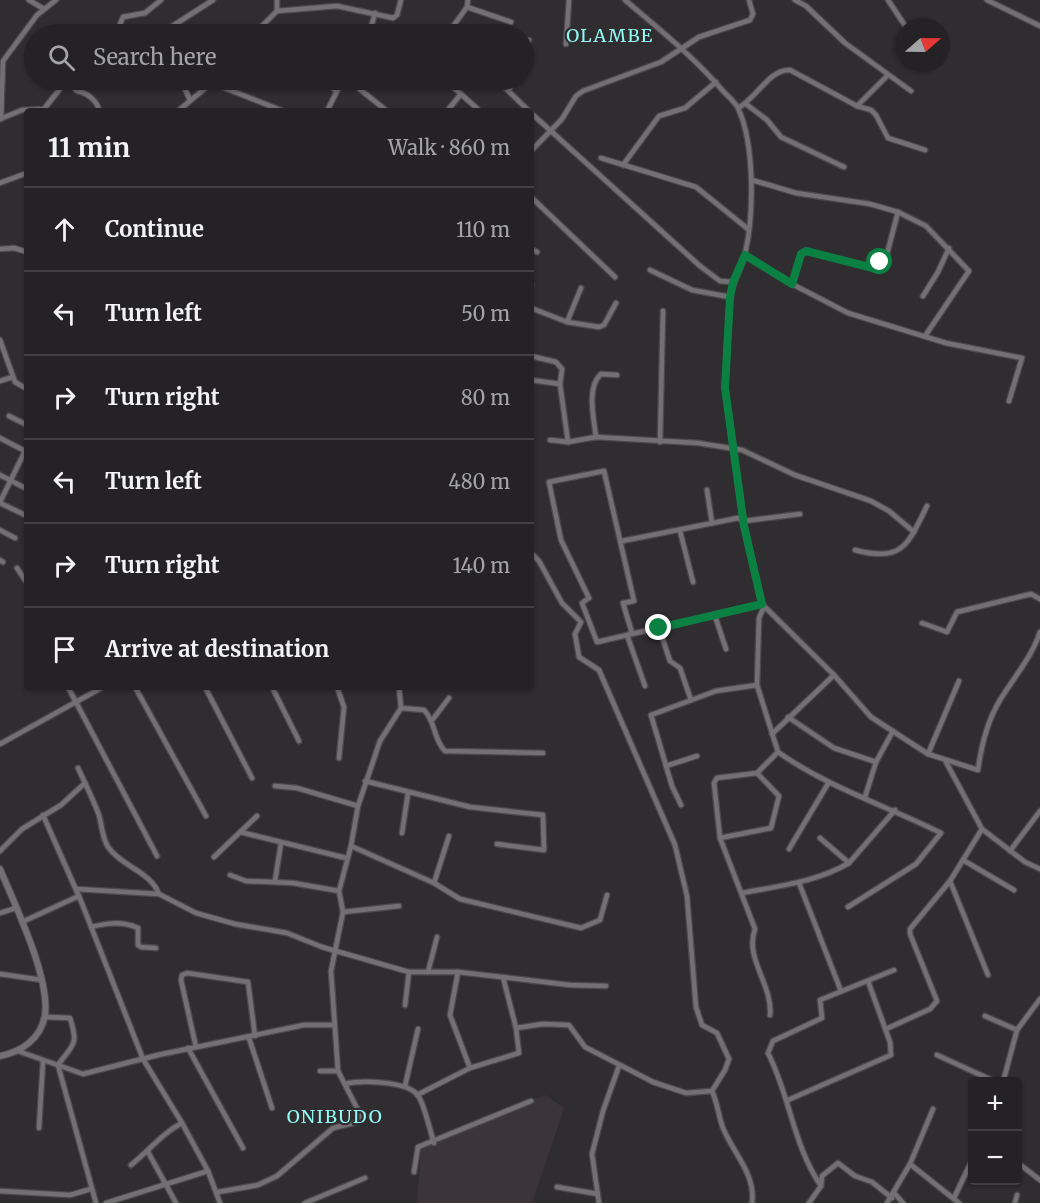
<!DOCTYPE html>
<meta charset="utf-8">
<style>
:root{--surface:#242224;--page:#302f31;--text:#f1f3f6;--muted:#a3a4a6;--line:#413f41}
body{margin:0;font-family:Merriweather,serif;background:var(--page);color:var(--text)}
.controls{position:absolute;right:18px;bottom:18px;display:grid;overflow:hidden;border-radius:6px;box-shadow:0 2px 4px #0004}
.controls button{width:54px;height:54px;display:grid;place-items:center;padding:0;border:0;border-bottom:2px solid var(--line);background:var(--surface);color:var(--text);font:30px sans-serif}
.compass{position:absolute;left:896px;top:18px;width:54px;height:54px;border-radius:50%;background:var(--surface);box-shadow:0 2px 4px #0004;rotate:70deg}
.stop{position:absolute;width:18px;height:18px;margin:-14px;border:4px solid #0b8043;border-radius:50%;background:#fff}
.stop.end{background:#0b8043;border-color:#fff;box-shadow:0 2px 6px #0008}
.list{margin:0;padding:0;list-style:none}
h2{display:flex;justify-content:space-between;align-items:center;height:78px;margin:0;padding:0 24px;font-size:26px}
h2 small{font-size:20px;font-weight:400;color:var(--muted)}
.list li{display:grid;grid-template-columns:39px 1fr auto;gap:18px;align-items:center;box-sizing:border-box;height:84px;padding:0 24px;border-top:2px solid var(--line)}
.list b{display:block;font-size:22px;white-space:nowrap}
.list em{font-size:20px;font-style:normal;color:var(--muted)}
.icon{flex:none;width:33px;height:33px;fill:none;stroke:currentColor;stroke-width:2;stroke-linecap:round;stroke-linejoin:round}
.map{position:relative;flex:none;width:1040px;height:1203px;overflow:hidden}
.search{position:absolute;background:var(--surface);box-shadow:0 2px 4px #0004;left:24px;top:24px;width:510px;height:66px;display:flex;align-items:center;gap:15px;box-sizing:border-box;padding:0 21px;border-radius:33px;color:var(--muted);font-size:22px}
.panel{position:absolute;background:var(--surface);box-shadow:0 2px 4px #0004;left:24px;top:108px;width:510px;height:582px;border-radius:6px}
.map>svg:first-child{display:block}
.built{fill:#3c343b}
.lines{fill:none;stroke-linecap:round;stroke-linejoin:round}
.street-casing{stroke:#4c494c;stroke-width:7}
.secondary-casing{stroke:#4c494c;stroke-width:8}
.street{stroke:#736f72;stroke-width:4.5}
.secondary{stroke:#736f72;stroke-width:6}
.route{stroke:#0b8043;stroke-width:8}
.labels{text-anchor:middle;stroke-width:4.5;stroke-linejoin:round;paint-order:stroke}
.quarter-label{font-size:18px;letter-spacing:1.5px;fill:#90faf3;stroke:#302d30}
</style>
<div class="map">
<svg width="1040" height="1203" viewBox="0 0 1040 1203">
<rect width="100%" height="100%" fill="#302d30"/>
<polygon class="built" points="545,1095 564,1108 532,1203 417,1203 421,1150"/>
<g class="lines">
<g class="street-casing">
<g id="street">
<polyline points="29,0 44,9"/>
<path d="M625 0C659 29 694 57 723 91 728 96 735 102 738 108 755 144 754 216 745 254 741 269 733 282 730 297L725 388 744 526 762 604 834 675 871 717 928 754 978 770C981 747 988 720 1000 700 1014 677 1032 657 1040 632"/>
<polyline points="795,0 806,6 845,43 911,91"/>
<polyline points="888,0 906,27"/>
<polyline points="987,0 1040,26"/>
<polyline points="467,7 511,22"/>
<polyline points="277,11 277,0"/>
<polyline points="372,24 375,13"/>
<polyline points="454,25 467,7 468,0"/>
<polyline points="111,34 118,29 123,17 145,13 161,0"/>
<polyline points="160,34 213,0"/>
<polyline points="254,34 277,11 337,6 393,18 397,15 401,0"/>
<polyline points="566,44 569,0"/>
<polyline points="524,53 529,40"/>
<path d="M67 80 77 91C86 92 98 101 99 111"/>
<polyline points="181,80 190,100"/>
<polyline points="324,80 336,91"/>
<polyline points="445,80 480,111"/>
<polyline points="497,80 529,111"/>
<polyline points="212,83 283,111"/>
<polyline points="509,90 513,80"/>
<polyline points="746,104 767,120 781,137 844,167"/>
<polyline points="857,106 887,76"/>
<path d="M738 108C756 99 769 69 790 70L857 106 871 110 876 115 888 138 925 150"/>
<polyline points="178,111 215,80"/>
<polyline points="327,111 339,87 352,83 387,111"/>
<polyline points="447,111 461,94"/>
<polyline points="531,113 700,266 720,281 733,282"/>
<polyline points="0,119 22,110 44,109 67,80"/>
<polyline points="1,119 3,61 37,15 56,0"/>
<polyline points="531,151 562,119 576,96 583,91 661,62 699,37 750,20 753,14 749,0"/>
<polyline points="601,158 696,187 748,229"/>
<polyline points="623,165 659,116 685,108 716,82"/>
<polyline points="752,180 796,193 870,204 898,212 926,226 969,271 925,336"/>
<polyline points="0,183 27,173"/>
<polyline points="531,197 615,277"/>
<polyline points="0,249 14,248 27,252"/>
<polyline points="531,249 537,252"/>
<polyline points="745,255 792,284 848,313 946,343 1022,358 1009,401"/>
<polyline points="650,270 692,290 730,297"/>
<polyline points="531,284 531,286"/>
<polyline points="792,284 801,254 806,251 876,268 887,254 898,212"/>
<polyline points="923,296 938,272 949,248"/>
<polyline points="531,308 567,322 599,327 604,325 616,303"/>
<polyline points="567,322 581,288"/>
<polyline points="0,340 15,382 27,389"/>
<polyline points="531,356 556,362 562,369 560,384 568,442"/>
<polyline points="531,380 560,384"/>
<polyline points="0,381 13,377"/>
<polyline points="9,416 27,425"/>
<path d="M596 437C594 420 586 387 601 374L617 375"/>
<polyline points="0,438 27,452"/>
<polyline points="550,440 568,442 596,437 698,443 742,450 795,475 871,501 889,511 914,532"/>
<polyline points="660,442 663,311"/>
<polyline points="0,475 27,489"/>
<polyline points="707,490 712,523"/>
<polyline points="0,502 27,447"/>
<polyline points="0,503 25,515"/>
<polyline points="0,530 15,538"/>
<polyline points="680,531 693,582"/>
<polyline points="622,541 738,518 744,521 800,514"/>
<path d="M855 550C903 563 908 544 927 506"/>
<polyline points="531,553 539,561 562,603 581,622 575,634 579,657 599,670 675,845 687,896 696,1007 702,1025 717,1033 729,1059 725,1070 712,1091"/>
<polyline points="0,560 3,562"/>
<polyline points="17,568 27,583"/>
<path d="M764 607 759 618 757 685 778 752C827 787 887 806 941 833L916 864 848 907"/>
<polyline points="715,616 726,649"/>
<polyline points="922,623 947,632 957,612 1031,594 1040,599"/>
<polyline points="659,628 670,661 680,668 691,700"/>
<polyline points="632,633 623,603 634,601 604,471 549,482 561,540 589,598 582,603 597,642 762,604"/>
<polyline points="627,635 645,686"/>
<polyline points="68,687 157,856"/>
<polyline points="135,687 206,816"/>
<polyline points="205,687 252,778"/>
<polyline points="272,687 299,741"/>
<polyline points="337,687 344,707 339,758"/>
<path d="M401 708 424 710C436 722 433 739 445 751L543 753"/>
<polyline points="788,717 834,748 876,762"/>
<polyline points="433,719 449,698"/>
<polyline points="772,734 834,675"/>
<polyline points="0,744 103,687"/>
<polyline points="928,754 959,681"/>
<polyline points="946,762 982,829 1025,862 1040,869"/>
<polyline points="666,766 697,756"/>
<path d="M78 768C85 783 93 799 99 815 102 826 102 837 108 847 122 867 150 871 159 894"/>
<polyline points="365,781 470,807 543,815 544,850 497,844"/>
<polyline points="275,786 297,788 358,806"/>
<polyline points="865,797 876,762 893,731"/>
<polyline points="681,805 672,786 651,715 716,691 757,685"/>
<polyline points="43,815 81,901 143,1059 182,1123 208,1171 220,1203"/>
<polyline points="240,832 346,858"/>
<polyline points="402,833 408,793"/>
<polyline points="720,838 771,828 779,796 757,773"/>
<polyline points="820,838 849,863"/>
<polyline points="351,846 434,883 460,899 581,928 600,920 607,895"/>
<polyline points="789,849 829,782"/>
<polyline points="0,851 22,829 61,805 85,783"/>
<polyline points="1010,851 1040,811"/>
<polyline points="214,857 257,816"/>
<polyline points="963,860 1014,890"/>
<polyline points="230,875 246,881 293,883 339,891"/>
<polyline points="275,881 281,843"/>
<polyline points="950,881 988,975"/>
<polyline points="434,883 449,836"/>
<polyline points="799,883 841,991"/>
<polyline points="76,889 159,894 196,913 235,924 287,933 322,947 409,972 458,972 570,985 606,986"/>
<path d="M742 893C778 886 817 882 849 863L895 810"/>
<polyline points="343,912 399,906"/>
<polyline points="0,913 16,908"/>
<polyline points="22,922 79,896"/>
<path d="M91 927C107 923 122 921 138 928V945L141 947 156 948"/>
<polyline points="428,972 437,937"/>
<polyline points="458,972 450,1015 470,1068"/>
<polyline points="0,974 42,980"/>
<polyline points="405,1005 409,972"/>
<path d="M770 1015C773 985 744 958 755 929L720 838 714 783 717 778 757 773 778 752"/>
<polyline points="985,1016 1017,1030"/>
<path d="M45 1017 70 1018C79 1046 73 1044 58 1065"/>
<polyline points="516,1028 543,1024 569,1025 585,1047 653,1082 686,1093 712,1091"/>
<polyline points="886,1029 930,1009 937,1001 910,934 910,929 950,881 982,829"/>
<polyline points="249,1038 272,1108"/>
<polyline points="196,1047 181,980 182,975 187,973 248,982 255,1036"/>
<polyline points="188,1048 243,1148"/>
<polyline points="18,1051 83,1074 158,1055 304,1025 333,1025"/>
<polyline points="937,1055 996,1082"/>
<polyline points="58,1065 96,1203"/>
<polyline points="320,1071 338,1071"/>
<polyline points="1003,1082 1017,1030 1040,999"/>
<path d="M345 1084C360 1080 405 1081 417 1094 424 1102 430 1131 434 1143"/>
<polyline points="405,1086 418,1029"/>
<path d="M712 1091C718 1104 718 1115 723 1128 733 1153 756 1174 752 1203"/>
<polyline points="417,1095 470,1068 519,1053 516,1028 503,977"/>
<polyline points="788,1100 891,1055 890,1042 868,981"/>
<polyline points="39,1128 43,1061"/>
<polyline points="148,1152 176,1203"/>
<polyline points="1018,1163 1040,1180"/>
<polyline points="910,1164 959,1203"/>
<path d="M131 1165C149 1151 162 1133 182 1123"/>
<polyline points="414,1172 418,1147 531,1101"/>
<path d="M821 1186C793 1145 790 1096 768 1053L773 1041 822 1018 820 1000 894 970"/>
<polyline points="557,1187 598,1194"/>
<polyline points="0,1191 70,1195 91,1189"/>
<polyline points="218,1192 258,1185 277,1176 333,1128 357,1122 361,1116 338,1071 331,971 343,912 339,891 351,846 358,806 380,741 401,708 399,687"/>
<polyline points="895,1194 903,1203"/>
<polyline points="954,1198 972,1160"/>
<polyline points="106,1203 208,1171"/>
<polyline points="305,1203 365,1178"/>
<polyline points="599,1203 592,1154 603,1111 619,1066"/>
<polyline points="809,1203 821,1186 822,1176 838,1163 855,1176 872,1182 892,1198"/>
<polyline points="887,1203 910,1164 933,1109"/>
<polyline points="1015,1203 1017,1195"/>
</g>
</g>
<g class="secondary-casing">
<path id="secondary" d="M0 869C15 905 50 977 45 1015 41 1039 21 1052 0 1056"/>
</g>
<use href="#street" class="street"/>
<use href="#secondary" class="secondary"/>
</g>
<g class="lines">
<polyline class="route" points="659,628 762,604 744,526 725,388 730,297 733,282 745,255 792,284 801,254 806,251 873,268 880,262"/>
</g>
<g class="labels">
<g class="quarter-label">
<text x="610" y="42">OLAMBE</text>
<text x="335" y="1123">ONIBUDO</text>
</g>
</g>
</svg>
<div class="controls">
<button>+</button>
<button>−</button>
</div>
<svg class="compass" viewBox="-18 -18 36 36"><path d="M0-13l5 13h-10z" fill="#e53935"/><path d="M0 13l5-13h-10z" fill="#a3a4a6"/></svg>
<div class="stop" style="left:880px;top:262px"></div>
<div class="stop end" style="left:659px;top:628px"></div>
<div class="search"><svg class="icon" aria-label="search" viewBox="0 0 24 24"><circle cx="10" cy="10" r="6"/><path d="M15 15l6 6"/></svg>Search here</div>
<section class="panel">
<h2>11 min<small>Walk · 860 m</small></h2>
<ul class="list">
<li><svg class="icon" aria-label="ahead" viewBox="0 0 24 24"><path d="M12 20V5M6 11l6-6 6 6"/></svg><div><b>Continue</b></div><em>110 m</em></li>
<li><svg class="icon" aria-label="left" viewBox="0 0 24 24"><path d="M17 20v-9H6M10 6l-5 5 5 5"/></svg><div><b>Turn left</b></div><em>50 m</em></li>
<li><svg class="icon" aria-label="right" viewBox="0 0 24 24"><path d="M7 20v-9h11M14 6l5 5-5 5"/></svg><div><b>Turn right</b></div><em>80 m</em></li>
<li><svg class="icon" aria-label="left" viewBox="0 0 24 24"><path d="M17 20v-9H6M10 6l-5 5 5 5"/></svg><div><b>Turn left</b></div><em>480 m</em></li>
<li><svg class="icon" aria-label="right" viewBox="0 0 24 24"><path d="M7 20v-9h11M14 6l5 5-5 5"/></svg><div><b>Turn right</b></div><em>140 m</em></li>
<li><svg class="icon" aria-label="arrive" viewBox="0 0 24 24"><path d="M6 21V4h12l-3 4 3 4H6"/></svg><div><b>Arrive at destination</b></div></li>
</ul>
</section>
</div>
